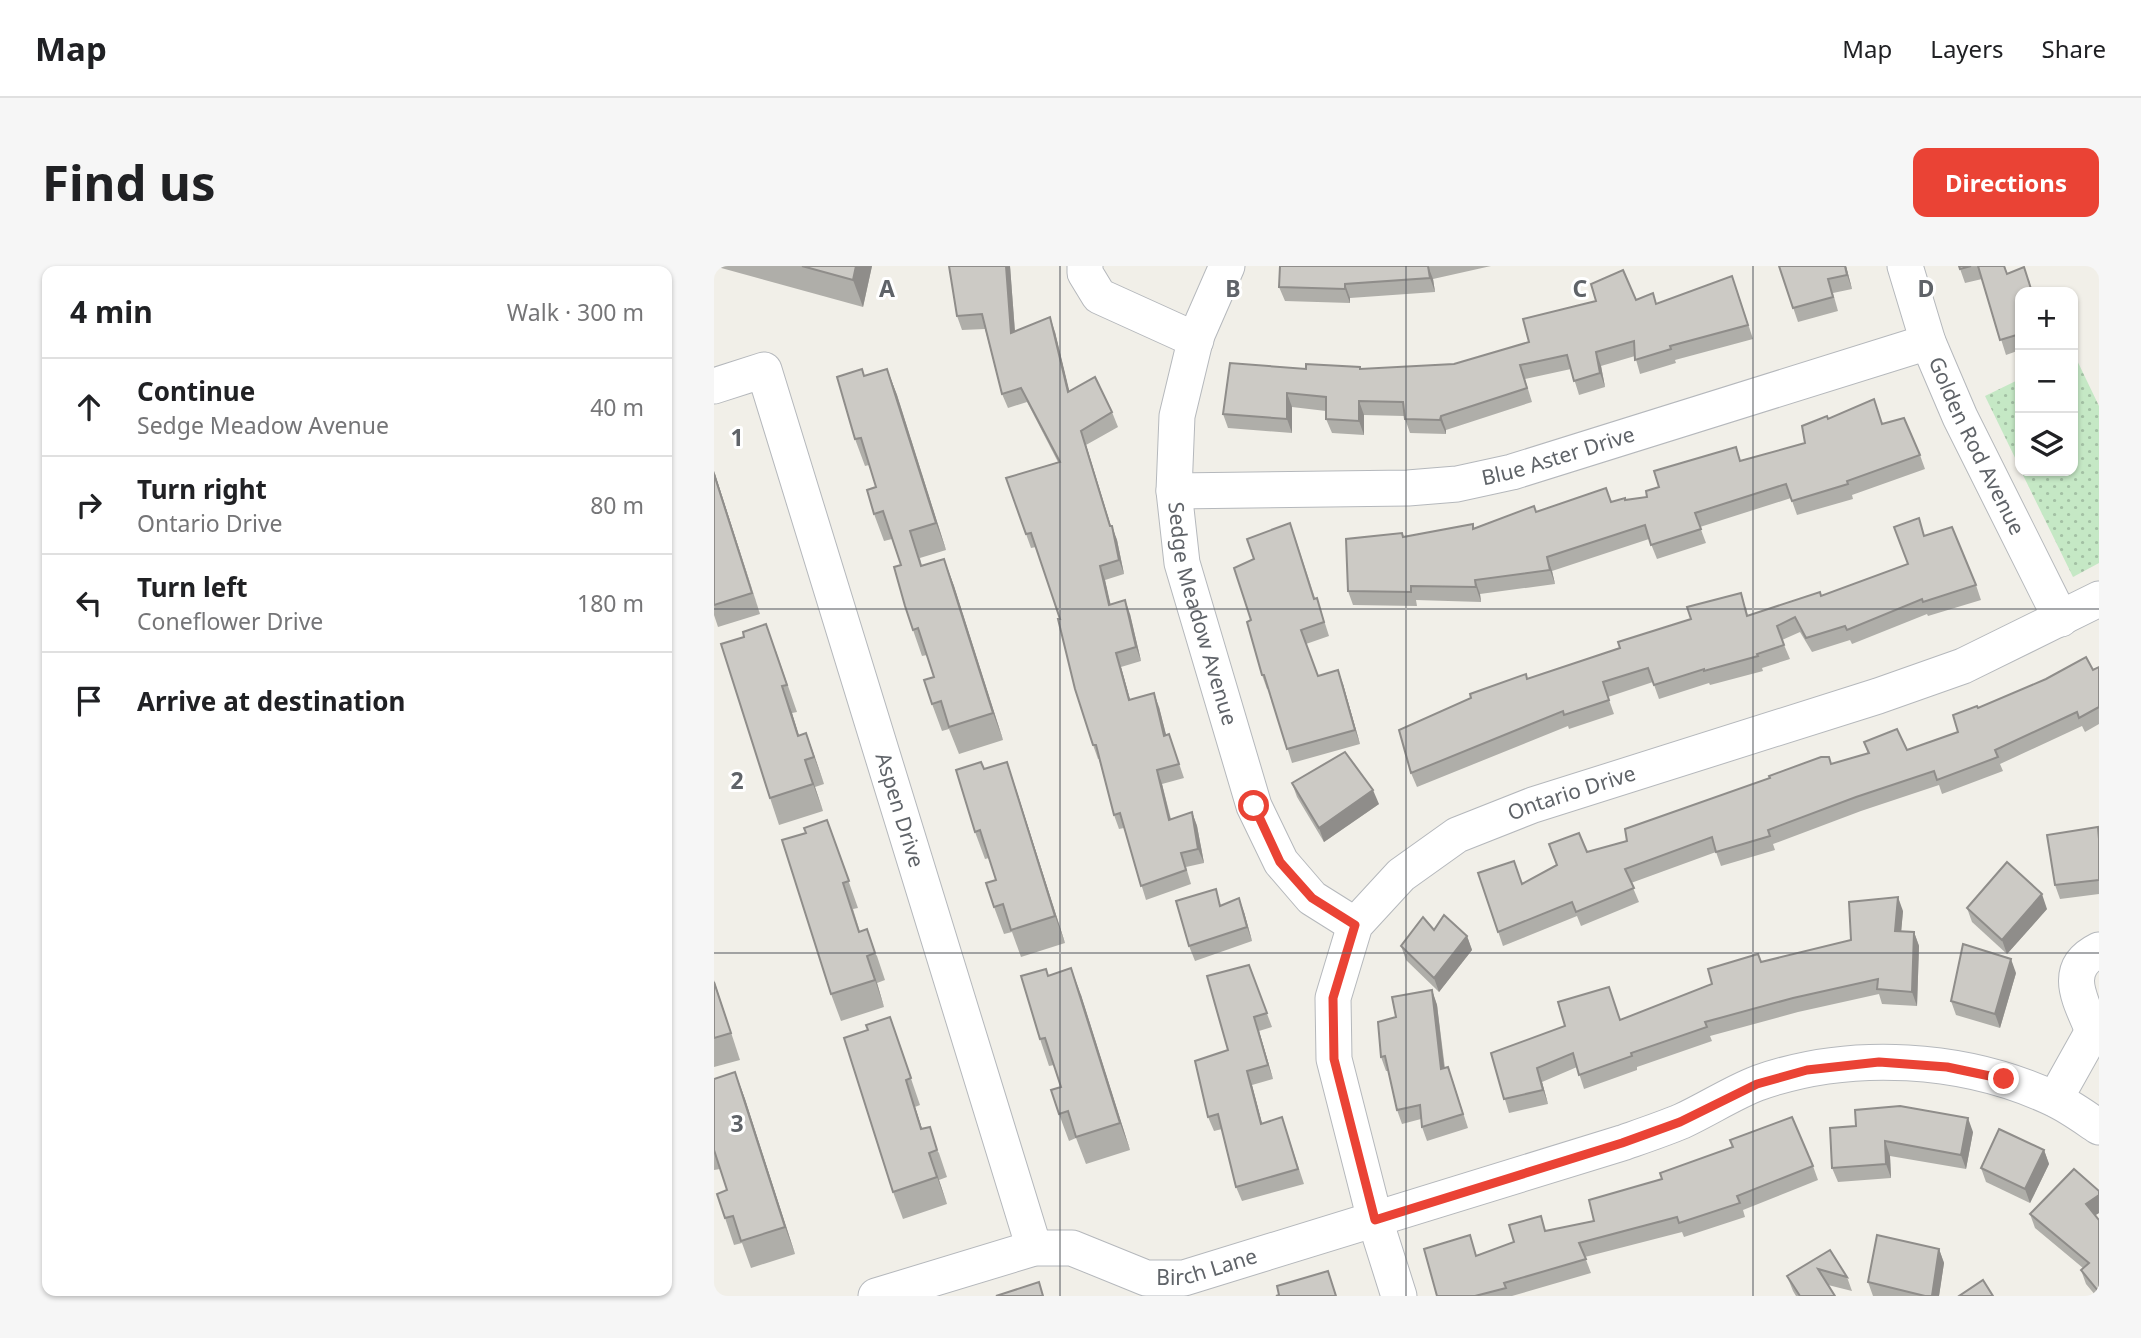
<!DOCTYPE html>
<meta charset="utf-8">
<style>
:root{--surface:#fff;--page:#f6f6f6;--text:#202124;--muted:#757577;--line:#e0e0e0;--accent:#ea4335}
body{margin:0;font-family:"Noto Sans",sans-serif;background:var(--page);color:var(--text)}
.controls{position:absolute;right:21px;top:21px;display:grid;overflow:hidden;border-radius:14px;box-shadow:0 2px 5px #0004}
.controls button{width:63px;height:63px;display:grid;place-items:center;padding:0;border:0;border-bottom:2px solid var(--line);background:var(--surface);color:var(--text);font:35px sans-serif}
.stop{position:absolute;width:21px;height:21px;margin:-16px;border:5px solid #ea4335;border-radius:50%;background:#fff}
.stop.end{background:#ea4335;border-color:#fff;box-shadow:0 2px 7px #0008}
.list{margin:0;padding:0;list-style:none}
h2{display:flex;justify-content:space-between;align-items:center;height:91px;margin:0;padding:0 28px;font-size:30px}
h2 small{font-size:23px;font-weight:400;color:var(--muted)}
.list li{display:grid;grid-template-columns:46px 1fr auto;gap:21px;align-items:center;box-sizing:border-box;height:98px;padding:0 28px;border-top:2px solid var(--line)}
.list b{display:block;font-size:26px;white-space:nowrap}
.list p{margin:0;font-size:23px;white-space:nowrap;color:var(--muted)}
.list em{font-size:23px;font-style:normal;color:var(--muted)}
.icon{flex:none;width:38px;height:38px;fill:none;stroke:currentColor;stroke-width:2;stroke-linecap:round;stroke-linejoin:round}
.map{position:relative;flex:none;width:1385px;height:1030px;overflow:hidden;border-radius:14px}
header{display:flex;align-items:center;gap:42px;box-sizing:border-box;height:98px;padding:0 35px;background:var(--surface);border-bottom:2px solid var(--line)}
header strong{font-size:33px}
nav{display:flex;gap:38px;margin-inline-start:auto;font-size:24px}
.intro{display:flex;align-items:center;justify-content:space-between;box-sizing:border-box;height:168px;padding:0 42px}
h1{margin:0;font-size:49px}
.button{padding:18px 32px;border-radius:14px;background:var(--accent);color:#fff;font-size:24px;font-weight:700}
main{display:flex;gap:42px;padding:0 42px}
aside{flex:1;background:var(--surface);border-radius:14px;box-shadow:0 2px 5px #0004}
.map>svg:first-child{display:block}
.park{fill:url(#park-dots)}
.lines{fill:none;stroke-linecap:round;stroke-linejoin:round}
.minor-casing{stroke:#b5b8bc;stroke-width:37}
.minor{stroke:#fff;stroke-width:35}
.wall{fill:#afaea9}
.shaded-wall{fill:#8f8d8a}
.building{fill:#cccac5;stroke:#8f8d8a;stroke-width:2}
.route{stroke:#ea4335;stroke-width:9}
.grid{fill:none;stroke:#5f6368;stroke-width:2;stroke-opacity:0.55}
.labels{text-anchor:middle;stroke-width:6;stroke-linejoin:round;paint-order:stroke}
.street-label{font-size:21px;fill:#5f6368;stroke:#fff}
.grid-label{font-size:23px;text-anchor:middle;font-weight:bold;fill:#5f6368;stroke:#fff;stroke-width:6;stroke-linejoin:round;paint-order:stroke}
</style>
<header>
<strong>Map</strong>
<nav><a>Map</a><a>Layers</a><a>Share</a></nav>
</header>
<div class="intro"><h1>Find us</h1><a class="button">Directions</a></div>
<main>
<aside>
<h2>4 min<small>Walk · 300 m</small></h2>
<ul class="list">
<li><svg class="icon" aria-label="ahead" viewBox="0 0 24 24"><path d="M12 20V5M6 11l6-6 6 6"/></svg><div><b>Continue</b><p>Sedge Meadow Avenue</p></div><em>40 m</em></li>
<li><svg class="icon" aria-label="right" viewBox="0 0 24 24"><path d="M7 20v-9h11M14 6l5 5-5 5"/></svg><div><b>Turn right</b><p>Ontario Drive</p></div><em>80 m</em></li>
<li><svg class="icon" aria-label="left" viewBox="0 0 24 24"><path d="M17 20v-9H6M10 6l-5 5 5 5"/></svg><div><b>Turn left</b><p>Coneflower Drive</p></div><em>180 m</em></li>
<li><svg class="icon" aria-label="arrive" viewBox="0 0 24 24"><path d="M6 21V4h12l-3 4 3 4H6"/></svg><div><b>Arrive at destination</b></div></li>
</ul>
</aside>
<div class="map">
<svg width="1385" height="1030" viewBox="0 0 1385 1030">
<defs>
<pattern id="park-dots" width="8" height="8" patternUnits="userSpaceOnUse" patternTransform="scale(1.75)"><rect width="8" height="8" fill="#c5e8c5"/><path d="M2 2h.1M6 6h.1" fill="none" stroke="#a3c0a4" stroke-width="1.8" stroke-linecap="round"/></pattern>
</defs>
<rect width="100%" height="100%" fill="#f1efe8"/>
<g class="park">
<polygon points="1359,86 1385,140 1385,297 1359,311 1307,205 1359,205"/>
<polygon points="1306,113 1306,202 1271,130"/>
</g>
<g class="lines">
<g class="minor-casing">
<g id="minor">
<polyline points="371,0 371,7 385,30 482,74"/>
<path id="s1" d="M513 0 482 71 463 150 460 225 468 297 540 540 567 596 598 632 641 659"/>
<path id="s2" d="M1191 0 1214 76 1246 151 1347 353"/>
<path id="s3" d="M0 120 50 104 320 982"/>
<path id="s4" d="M460 225 694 222 743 218 798 206 1214 76"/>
<path d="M1379 765C1367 735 1346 703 1385 684"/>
<polyline points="1341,833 1379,765 1385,762"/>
<path id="s5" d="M162 1030 320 982H358L432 1012H470L908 877C928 870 949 863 968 855 994 843 1018 827 1044 817 1137 784 1251 791 1340 833 1355 840 1370 851 1385 861"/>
<path id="s6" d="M685 1030 661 954 620 793 619 732 641 659 687 609 743 569 819 539 1164 430 1249 400 1385 333"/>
</g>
</g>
<use href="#minor" class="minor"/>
</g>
<g class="wall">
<polygon points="0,0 158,0 149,41"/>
<polygon points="235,0 296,0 301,65 341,66 355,125 398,146 404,161 372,179 397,260 403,274 410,308 391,314 396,338 416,348 427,395 407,401 416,433 445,441 452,469 455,468 470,512 448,518 457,553 478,546 483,560 490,597 472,601 477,618 432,634 410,562 405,563 400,549 385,493 384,493 379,479 346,353 322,281 317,282 292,212 344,196 313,136 294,142 288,128 271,63 248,64 243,50"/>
<polygon points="566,0 777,0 719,13 721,26 636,32 636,37 571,35 565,21"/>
<polygon points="1065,0 1132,0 1138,23 1119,27 1124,45 1084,56"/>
<polygon points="1245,0 1291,0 1293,8 1316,15 1306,26 1306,84 1292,89 1268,13 1251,17"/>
<polygon points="1023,24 1039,73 961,94 962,97 926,108 921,90 887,100 891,121 865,129 857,103 811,113 818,136 732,164 732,168 696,167 690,150 650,149 650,169 618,167 612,153 612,145 578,141 578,167 514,162 509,148 592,103 647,103 740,98 815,76 922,34 943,38"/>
<polygon points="173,103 183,129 232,284 206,292 208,300 230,293 240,320 289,474 245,488 235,463 228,465 218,438 220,411 213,389 208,390 199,364 187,299 178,273 170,275 160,248 162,221 155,199 151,200 141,173 150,110"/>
<polygon points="1114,153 1169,158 1206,189 1211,203 1138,229 1139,233 1083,249 1077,232 986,261 992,277 943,293 935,273 838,305 841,318 766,328 767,336 702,334 703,340 639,339 634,325 688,267 689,271 760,262 820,240 822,246 933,231 1027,195 1091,177"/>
<polygon points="0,205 46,348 4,361 0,349"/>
<polygon points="1211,270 1262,319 1267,334 1214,350 1213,348 1138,378 1136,374 1098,386 1086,366 1068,374 1076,393 1048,402 1049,405 996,419 995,417 945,433 939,416 894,431 900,448 855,463 854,460 703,521 697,507 813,413 1032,341 1034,350 1107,330 1194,298"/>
<polygon points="581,271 601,332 603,332 615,370 592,378 604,410 629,418 646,478 578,497 555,423 553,423 548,409 540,293"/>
<polygon points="62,385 83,446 78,447 85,469 92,467 110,518 101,521 109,545 65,559 56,532"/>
<polygon points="1385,401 1385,458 1371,466 1368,460 1286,498 1289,505 1228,528 1225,519 1147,545 1059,578 1061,584 1007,600 1002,586 917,617 925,636 867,660 863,650 789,680 764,607 808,618 873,586 913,575 1117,498 1154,488 1150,476 1193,484 1244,466 1264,442"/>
<polygon points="270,503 302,523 351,677 307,691 298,666 290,668 280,641 282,614 275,592 271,593 261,566"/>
<polygon points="578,517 665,538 610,576 583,531"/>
<polygon points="113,554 144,642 139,643 146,666 163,690 171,714 163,717 170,741 127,755 117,728 92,567"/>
<polygon points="1384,561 1385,565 1385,628 1346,633 1341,619"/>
<polygon points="1253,642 1333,643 1293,688 1258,656"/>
<polygon points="1189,645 1187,665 1200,666 1205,680 1203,740 1168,738 1165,728 1084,746 996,770 998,775 923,801 923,804 870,823 863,801 828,816 834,838 795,847 777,787 906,754 998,718 1047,696 1137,674"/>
<polygon points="530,646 538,675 481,695 475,680"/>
<polygon points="720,664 753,670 758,684 725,726 692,694 687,680"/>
<polygon points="535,699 558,761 545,765 559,813 538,819 548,858 568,851 590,918 528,935 522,921 508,863 500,865 494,851 514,784"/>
<polygon points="1302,707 1286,762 1242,749 1237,735"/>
<polygon points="335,710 367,729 416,884 372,898 362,872 355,875 345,848 347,821 340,799 335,800 326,773"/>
<polygon points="0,714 26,794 0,801"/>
<polygon points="718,724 723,739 731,802 739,815 754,862 713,875 708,861 707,853 688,858 683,844 675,805 672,805 667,791 682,751"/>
<polygon points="176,751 206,839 201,841 208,863 225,887 233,911 225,914 233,938 189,953 179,926 154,764"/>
<polygon points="21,806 31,833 81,988 37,1002 28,977 20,979 11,952 13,924 6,903 0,904 0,813"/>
<polygon points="1116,862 1259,866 1252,903 1176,890 1177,912 1124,916 1118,902"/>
<polygon points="1330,884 1335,898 1316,937 1272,916 1267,902"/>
<polygon points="1099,900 1104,914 1029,944 1031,951 970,971 968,966 871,991 877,1007 798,1030 723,1030 763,989 832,965 880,955"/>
<polygon points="1385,925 1385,947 1381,949 1385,954 1385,1030 1382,1030 1372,1018 1367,1004 1369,1002 1321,962 1316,948"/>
<polygon points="1225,983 1230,997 1225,1030 1159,1030 1154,1016"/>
<polygon points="1116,984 1133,1011 1138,1025 1114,1019 1121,1030 1082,1030 1079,1025 1073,1010"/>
</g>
<g class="shaded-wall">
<polygon points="142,0 158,0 149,41 139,14"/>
<polygon points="292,0 296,0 302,81 297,67"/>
<polygon points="714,0 719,13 721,26 716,12"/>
<polygon points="1131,0 1132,0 1138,23 1133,9"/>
<polygon points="631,18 636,32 636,37 631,23"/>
<polygon points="336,51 341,66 359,140 354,126"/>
<polygon points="882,86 887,100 891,121 886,107"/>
<polygon points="173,103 183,129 232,284 222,257"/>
<polygon points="573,127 578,141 578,167 573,153"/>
<polygon points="645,135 650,149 650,169 645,155"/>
<polygon points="727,150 732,164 732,168 726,154"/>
<polygon points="367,165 372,179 401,274 396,260"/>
<polygon points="0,205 46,348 0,208"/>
<polygon points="398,260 403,274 410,308 405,294"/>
<polygon points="833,291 838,305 841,318 836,304"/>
<polygon points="230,293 240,320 289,474 279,447"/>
<polygon points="386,300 391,314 400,353 395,339"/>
<polygon points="761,314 766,328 767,336 762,321"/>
<polygon points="411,334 416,348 427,395 422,381"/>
<polygon points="402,387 407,401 420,448 415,434"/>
<polygon points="624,404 629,418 646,478 641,464"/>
<polygon points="68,420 78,447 93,497 84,470"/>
<polygon points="440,427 445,441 456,484 450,470"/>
<polygon points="92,467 102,494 110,518 100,491"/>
<polygon points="91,494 101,521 109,545 99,518"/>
<polygon points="293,496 302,523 351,677 341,650"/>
<polygon points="443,504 448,518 460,568 455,554"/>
<polygon points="659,524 665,538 610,576 605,562"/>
<polygon points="478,546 483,560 490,597 484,583"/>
<polygon points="1328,628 1333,643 1293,688 1288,674"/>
<polygon points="1184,631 1189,645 1186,679 1181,665"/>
<polygon points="525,632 530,646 538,675 533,661"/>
<polygon points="1200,666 1205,680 1203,740 1198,726"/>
<polygon points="753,670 758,684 725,726 720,712"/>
<polygon points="153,690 163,717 170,741"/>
<polygon points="1297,693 1302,707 1286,762 1281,748"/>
<polygon points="357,702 367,729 416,884 406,857"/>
<polygon points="718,724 723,739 732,817 727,803"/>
<polygon points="540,751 545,765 559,813 554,799"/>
<polygon points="823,802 828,816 834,838 829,824"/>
<polygon points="533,805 538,819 552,872 547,858"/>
<polygon points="21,806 31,833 81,988 71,961"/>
<polygon points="192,814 201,841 217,890 207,863"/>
<polygon points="1254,852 1259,866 1252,903 1247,889"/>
<polygon points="1171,875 1176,890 1177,912 1172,898"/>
<polygon points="1330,884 1335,898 1316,937 1311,923"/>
<polygon points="215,887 225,914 233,938 223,911"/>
<polygon points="1385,929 1385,947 1377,952 1372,938"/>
<polygon points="1225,983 1230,997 1225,1030 1218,1030"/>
</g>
<g class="building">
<polygon points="88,0 142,0 139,14"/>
<polygon points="235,0 292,0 297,67 336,51 354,126 381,111 398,146 367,165 396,260 398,260 405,294 386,300 395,339 411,334 422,381 402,387 415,434 440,427 450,470 455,468 465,498 443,504 455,554 478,546 484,583 467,587 472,604 427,620 406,547 400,549 382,479 379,479 361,423 344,353 346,353 317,267 312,268 292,212 346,196 307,122 288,128 268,48 243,50"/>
<polygon points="566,0 714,0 716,12 631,18 631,23 565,21"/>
<polygon points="1065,0 1131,0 1133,9 1114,13 1119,31 1079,42"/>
<polygon points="1245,0 1257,0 1246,3"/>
<polygon points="1264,0 1290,0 1293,8 1310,1 1318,26 1306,26 1306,68 1286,74"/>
<polygon points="909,4 922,34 939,27 942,38 1018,10 1034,59 956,80 957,83 921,94 920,75 882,86 886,107 860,115 853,89 806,99 813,122 727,150 726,154 691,153 689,136 645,135 645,155 612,153 612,131 573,127 573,153 509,148 516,97 592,103 592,98 646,101 646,103 740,98 815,76 809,53 882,35 877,18"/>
<polygon points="148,103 150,110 173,103 222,257 196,265 207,300 230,293 279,447 235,461 227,435 218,438 210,414 220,411 204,362 199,364 191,340 180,301 187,299 169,245 160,248 153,224 162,221 147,172 141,173 123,111"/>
<polygon points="1160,133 1168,158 1190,152 1206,189 1133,215 1134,218 1078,235 1072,218 981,247 987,263 937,279 931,259 833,291 836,304 761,314 762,321 697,320 697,326 634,325 632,273 688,267 689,271 759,258 759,263 820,240 822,246 892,222 897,236 911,232 911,234 933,231 932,225 945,221 940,205 1022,181 1026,195 1091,177 1088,160 1113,150 1114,153"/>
<polygon points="0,208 38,327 0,339"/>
<polygon points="1205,252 1210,270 1238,261 1262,319 1209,336 1208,333 1133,364 1131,360 1092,372 1081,351 1063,360 1070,379 1043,388 1044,390 990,405 990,403 940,419 934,402 889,416 895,434 850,449 849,445 697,507 685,464 757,432 756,428 812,408 813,413 906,382 904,376 977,353 973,341 1027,327 1033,350 1106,326 1107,330 1194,298 1180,261"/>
<polygon points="576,257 600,333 603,332 610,356 587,364 604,410 624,404 641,464 573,483 550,409 548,409 533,356 537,354 520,302 540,293 533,273"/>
<polygon points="52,358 73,419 68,420 84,470 92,467 100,491 91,494 99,518 56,532 7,378 30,371 29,366"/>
<polygon points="1372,391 1379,404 1385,401 1385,441 1365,452 1363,446 1281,484 1284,491 1223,514 1220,505 1142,531 1054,564 1056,570 1002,586 998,571 911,603 920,622 862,646 858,636 784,666 764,607 800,595 808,618 843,599 835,578 865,567 873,586 913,575 911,563 1056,512 1055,510 1107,491 1115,491 1117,498 1155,487 1150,476 1183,463 1193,484 1244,466 1239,449 1263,440 1264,442 1332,413"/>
<polygon points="631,486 659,524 605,562 578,517"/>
<polygon points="267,496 270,503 293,496 341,650 297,664 289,638 280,641 272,617 282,614 266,564 261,566 242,504"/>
<polygon points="113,554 135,615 129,617 145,666 153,663 161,687 153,690 161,714 117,728 68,574 92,567 90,562"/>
<polygon points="1384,561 1385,573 1385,614 1341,619 1333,569"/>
<polygon points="1293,596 1328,628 1288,674 1253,642"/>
<polygon points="502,623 506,640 525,632 533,661 475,680 462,635"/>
<polygon points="1184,631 1181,665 1200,666 1198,726 1163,723 1164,713 1079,732 991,756 993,761 917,787 918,790 865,809 859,787 823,802 829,824 790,833 777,787 851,760 844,736 895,721 906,754 998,718 994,703 1044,688 1047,696 1137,674 1135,636"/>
<polygon points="730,649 753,670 720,712 687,680 709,651 720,664"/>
<polygon points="1249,678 1297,693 1281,748 1237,735"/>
<polygon points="535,699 553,747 540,751 554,799 533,805 547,858 568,851 584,903 522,921 504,848 494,851 481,795 514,784 493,710"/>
<polygon points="357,702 406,857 362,871 354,845 345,848 337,824 347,821 331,772 326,773 307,710 332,703 334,710"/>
<polygon points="0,716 17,767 0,772"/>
<polygon points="718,724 727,803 734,801 749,848 708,861 706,839 683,844 671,790 667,791 664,756 682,751 678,731"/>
<polygon points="176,751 197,812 192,814 207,863 216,861 223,884 215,887 223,911 179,926 130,772 154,764 152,759"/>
<polygon points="21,806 71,961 27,975 19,950 11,952 3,928 13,924 0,884 0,813"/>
<polygon points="1186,840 1254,852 1247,889 1171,875 1172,898 1118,902 1116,862 1142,860 1141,844"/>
<polygon points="1078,851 1099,900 1023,930 1026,937 965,957 963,951 865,977 872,993 790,1017 792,1022 761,1030 723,1030 710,983 756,969 762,990 800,976 795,959 827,950 831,965 880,955 875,934 948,913 946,907 1019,881 1016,874"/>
<polygon points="1285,863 1330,884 1311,923 1267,902"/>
<polygon points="1360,903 1385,925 1385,929 1372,938 1385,954 1385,1026 1367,1004 1375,997 1316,948"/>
<polygon points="1163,969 1225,983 1218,1030 1211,1030 1154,1016"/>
<polygon points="1116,984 1133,1011 1104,1003 1121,1030 1086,1030 1073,1010"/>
<polygon points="614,1005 622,1030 562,1030 565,1029 563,1020"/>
<polygon points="1269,1014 1279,1030 1245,1030"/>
<polygon points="325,1016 329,1030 282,1030"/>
</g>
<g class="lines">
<polyline class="route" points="540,540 566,596 598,632 641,659 619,732 620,793 661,954 908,877 966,856 1043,818 1093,804 1165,796 1233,801 1290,813"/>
</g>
<path class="grid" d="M346 0V1030M692 0V1030M1039 0V1030M0 343H1385M0 687H1385"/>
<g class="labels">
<g class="street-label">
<text dy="7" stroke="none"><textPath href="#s2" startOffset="194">Golden Rod Avenue</textPath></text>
<text dy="7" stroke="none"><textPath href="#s4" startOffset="388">Blue Aster Drive</textPath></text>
<text dy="7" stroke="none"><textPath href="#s1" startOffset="360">Sedge Meadow Avenue</textPath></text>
<text dy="7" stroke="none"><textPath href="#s6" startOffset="642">Ontario Drive</textPath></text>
<text dy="7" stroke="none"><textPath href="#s3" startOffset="513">Aspen Drive</textPath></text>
<text dy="7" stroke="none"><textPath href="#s5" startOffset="345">Birch Lane</textPath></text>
</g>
</g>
<g class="grid-label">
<text x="173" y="31">A</text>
<text x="519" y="31">B</text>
<text x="866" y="31">C</text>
<text x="1212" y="31">D</text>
<text x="23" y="180">1</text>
<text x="23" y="523">2</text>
<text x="23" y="866">3</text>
</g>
</svg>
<div class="controls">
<button>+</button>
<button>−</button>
<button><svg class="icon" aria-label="layers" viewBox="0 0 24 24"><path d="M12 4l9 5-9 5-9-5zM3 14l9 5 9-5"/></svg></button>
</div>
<div class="stop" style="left:540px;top:540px"></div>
<div class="stop end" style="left:1290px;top:813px"></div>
</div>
</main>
